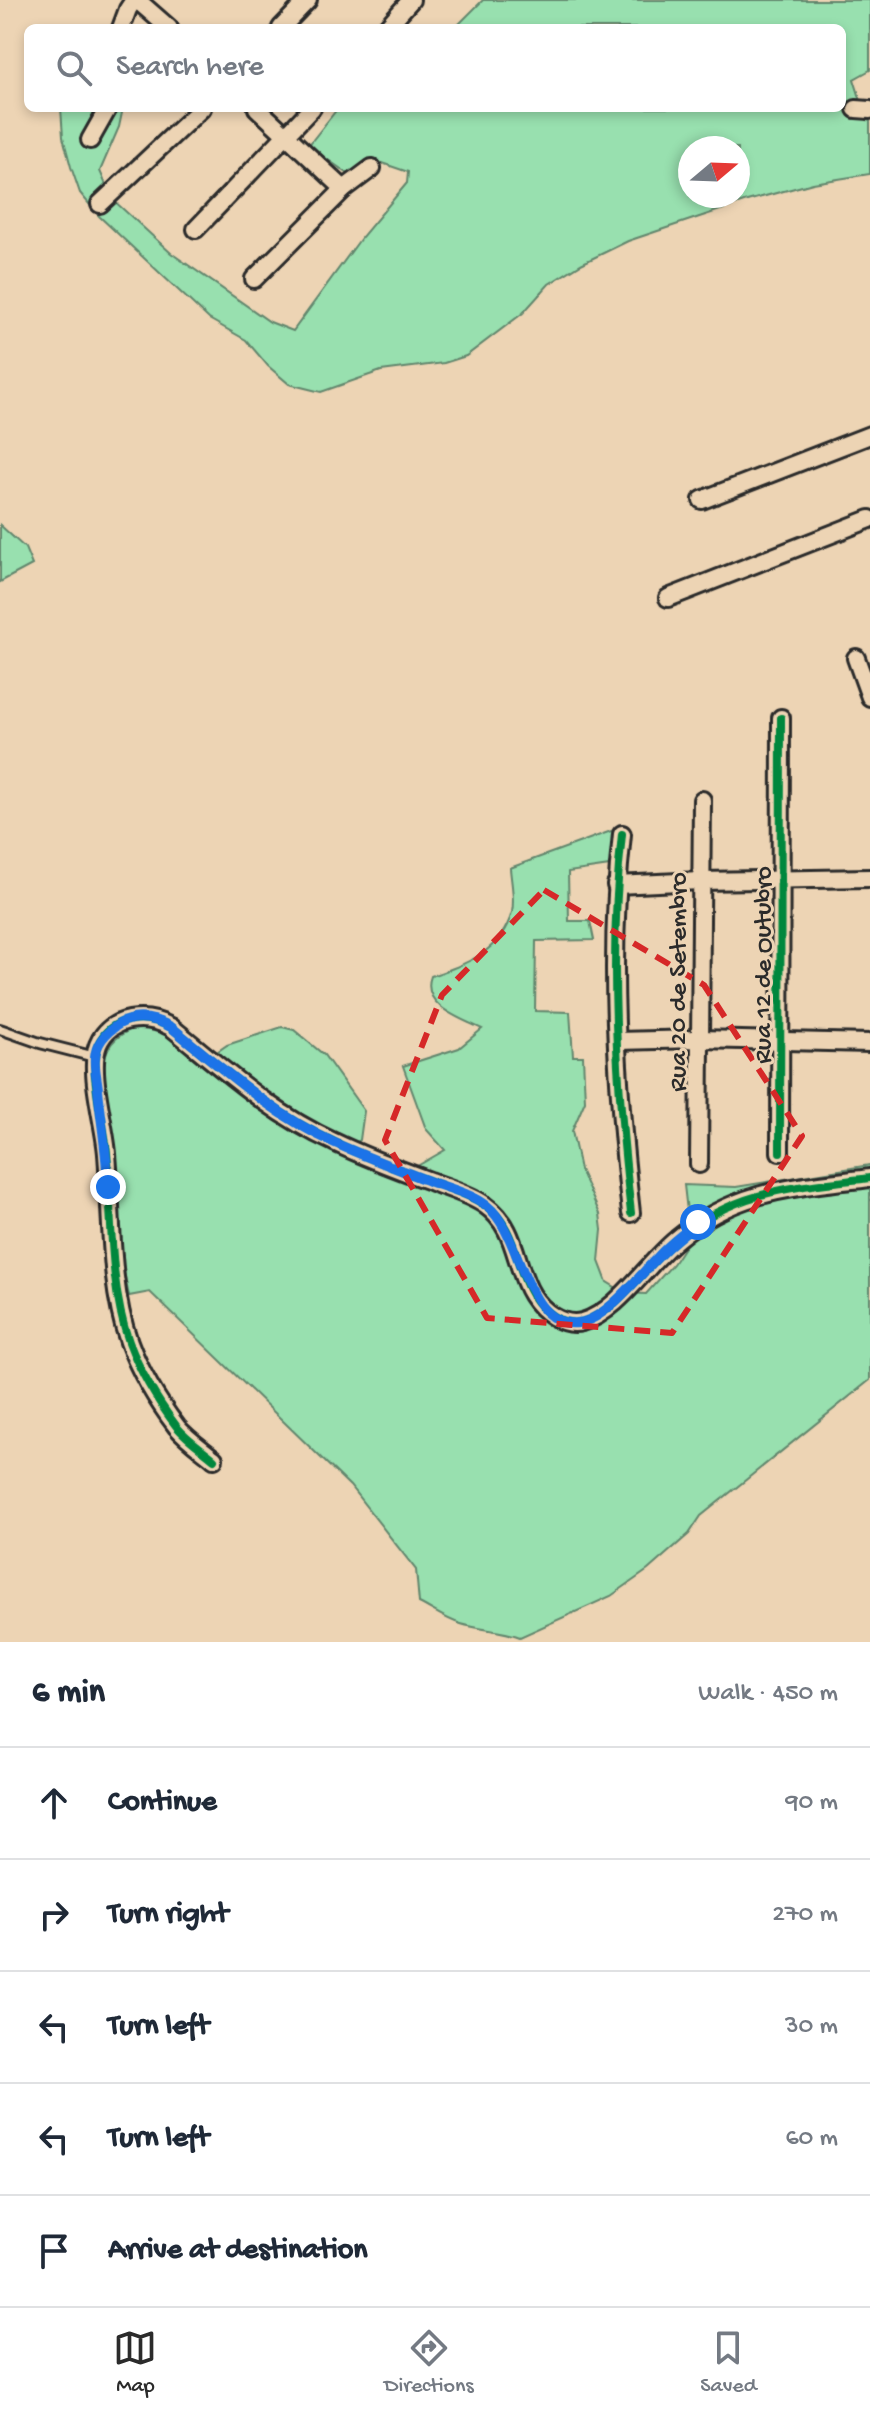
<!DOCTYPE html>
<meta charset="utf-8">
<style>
:root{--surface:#fff;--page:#f2f2f3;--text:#1f2937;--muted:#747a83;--line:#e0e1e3;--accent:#2b2b2b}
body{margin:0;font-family:"Gochi Hand",sans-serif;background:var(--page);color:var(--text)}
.compass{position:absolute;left:678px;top:136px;width:72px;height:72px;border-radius:50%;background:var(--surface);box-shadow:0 4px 12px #0003;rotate:71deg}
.stop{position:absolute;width:24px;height:24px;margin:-18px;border:6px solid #1a73e8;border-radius:50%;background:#fff}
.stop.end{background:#1a73e8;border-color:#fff;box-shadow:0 2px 8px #0008}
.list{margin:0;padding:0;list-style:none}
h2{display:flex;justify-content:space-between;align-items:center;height:104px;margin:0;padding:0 32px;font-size:34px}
h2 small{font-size:26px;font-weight:400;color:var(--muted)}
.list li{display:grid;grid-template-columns:52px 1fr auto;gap:24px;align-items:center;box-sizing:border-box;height:112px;padding:0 32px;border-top:2px solid var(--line)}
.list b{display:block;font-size:30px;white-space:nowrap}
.list em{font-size:26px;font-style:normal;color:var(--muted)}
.icon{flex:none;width:44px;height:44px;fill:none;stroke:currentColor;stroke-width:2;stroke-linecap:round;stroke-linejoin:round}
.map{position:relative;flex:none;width:870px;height:1642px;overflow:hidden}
.search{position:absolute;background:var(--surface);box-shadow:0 4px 12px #0003;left:24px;right:24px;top:24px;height:88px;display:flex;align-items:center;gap:20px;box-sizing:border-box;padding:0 28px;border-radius:12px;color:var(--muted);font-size:30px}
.sheet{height:664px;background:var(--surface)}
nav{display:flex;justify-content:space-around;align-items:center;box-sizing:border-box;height:112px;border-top:2px solid var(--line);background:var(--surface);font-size:22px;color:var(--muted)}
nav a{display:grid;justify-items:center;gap:4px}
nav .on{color:var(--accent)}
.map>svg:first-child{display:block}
.green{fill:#98e0af;stroke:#62866d;stroke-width:2;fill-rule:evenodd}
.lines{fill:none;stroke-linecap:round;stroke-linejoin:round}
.service-casing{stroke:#2b2b2b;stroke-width:14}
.minor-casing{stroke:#2b2b2b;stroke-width:22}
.service{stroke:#edd4b4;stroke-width:8}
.minor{stroke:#edd4b4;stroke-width:16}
.cycleway-casing{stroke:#edd4b4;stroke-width:13}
.cycleway{stroke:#00873e;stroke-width:8}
.route{stroke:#1a73e8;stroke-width:10}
.marked{fill:none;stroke:#d62828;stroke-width:6;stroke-dasharray:16 10;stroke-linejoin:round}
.labels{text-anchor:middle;stroke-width:6;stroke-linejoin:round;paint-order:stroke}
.street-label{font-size:26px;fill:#2b2b2b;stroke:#edd4b4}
</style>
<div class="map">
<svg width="870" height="1642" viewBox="0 0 870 1642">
<rect width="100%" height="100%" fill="#edd4b4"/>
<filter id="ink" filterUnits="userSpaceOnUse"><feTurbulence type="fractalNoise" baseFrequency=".0125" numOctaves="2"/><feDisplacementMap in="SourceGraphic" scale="16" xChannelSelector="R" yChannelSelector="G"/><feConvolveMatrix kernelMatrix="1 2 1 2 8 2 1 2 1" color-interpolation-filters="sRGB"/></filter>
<g filter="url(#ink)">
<g class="green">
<path d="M483 0H870V70L854 79 867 120 870 121V174L813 183 747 201 628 241 581 264 549 284 523 313 466 356 444 363 381 371 321 392 289 384 268 366 246 340 209 319 99 216 80 193 71 167 63 137 61 108H123L119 127 100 171 112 199 171 253 270 322 293 331 361 238 407 183 408 172 379 162 350 175 308 146 338 108H842V28H455ZM690 148H738V196H690Z"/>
<polygon points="0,525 25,548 32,565 0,582"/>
<path d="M622 827 616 865 568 872 569 921H590L594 940 536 941 535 1011 570 1012 573 1056H583L585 1101 572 1131 580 1170 600 1214 602 1230 599 1261 607 1282 625 1293 646 1294 673 1264 690 1238 684 1185 736 1187 870 1165V1380L701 1516 689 1534 648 1570 611 1596 520 1637C501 1630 481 1630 461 1624 447 1620 433 1610 419 1603L416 1570 350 1486 150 1292 129 1296C120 1258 93 1077 108 1049 117 1032 139 1025 156 1023L208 1058 227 1045 282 1027 294 1030 324 1055 364 1111 360 1140 352 1146 412 1169 445 1150 426 1129 403 1066 459 1048 482 1029C462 1019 420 1006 431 976 466 964 501 952 512 912 515 899 511 882 510 868Z"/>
</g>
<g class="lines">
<g class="service-casing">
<polyline id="service" points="0,1029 40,1043 95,1057"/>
</g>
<g class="minor-casing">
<g id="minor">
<polyline points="137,0 169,28"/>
<polyline points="121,28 128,9 134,0"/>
<polyline points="281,28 308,0"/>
<polyline points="386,28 411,0"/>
<polyline points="257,108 344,189"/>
<polyline points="856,109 870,110"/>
<polyline points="90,140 108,108"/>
<polyline points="100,204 202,108"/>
<polyline points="196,229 312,108"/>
<polyline points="254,279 344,189 372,168"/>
<polyline points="702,500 870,435"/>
<polyline points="668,598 870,519"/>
<polyline points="856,658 870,697"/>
<path d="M622 834C608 959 617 1088 631 1213"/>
<polyline points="616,885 700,881 870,878"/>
<polyline points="617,1041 699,1039 870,1043"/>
<polyline points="780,1152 781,718"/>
<polyline points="699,1164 702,800"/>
<path d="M214 1459C202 1449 187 1439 177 1427 158 1402 140 1372 129 1342 109 1286 112 1214 107 1154 105 1125 88 1071 98 1045 110 1015 147 1014 171 1027 223 1069 272 1114 334 1142 365 1157 397 1169 430 1181 447 1188 470 1194 485 1205 518 1228 514 1267 532 1295 542 1311 562 1327 582 1322 618 1312 648 1262 677 1239 736 1189 797 1187 870 1178"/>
</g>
</g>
<use href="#service" class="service"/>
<use href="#minor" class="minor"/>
<g class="cycleway-casing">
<g id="cycleway">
<path d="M622 834C608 959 617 1088 631 1213"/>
<polyline points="780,1152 781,718"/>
<path d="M214 1459C202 1449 187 1439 177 1427 158 1402 140 1372 129 1342 109 1286 112 1214 107 1154 105 1125 88 1071 98 1045 110 1015 147 1014 171 1027 223 1069 272 1114 334 1142 365 1157 397 1169 430 1181 447 1188 470 1194 485 1205 518 1228 514 1267 532 1295 542 1311 562 1327 582 1322 618 1312 648 1262 677 1239 736 1189 797 1187 870 1178"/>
</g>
</g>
<use href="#cycleway" class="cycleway"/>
</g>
</g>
<g class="lines" filter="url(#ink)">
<path class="route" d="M108 1187C107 1153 101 1121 98 1089 97 1079 94 1068 95 1058 96 1042 106 1032 119 1024 136 1014 154 1018 171 1027 223 1069 273 1115 335 1143 366 1157 398 1169 431 1182 448 1188 472 1194 487 1206 523 1234 523 1329 578 1323 606 1320 638 1277 657 1258 669 1244 684 1233 698 1222"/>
</g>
<path class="marked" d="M544 890 704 985 802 1136 672 1333 487 1318 385 1140 442 995Z"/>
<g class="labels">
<g class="street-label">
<text transform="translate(761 965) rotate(-90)" y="9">Rua 12 de Outubro</text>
<text transform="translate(676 982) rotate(-90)" y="9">Rua 20 de Setembro</text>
</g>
</g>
</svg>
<svg class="compass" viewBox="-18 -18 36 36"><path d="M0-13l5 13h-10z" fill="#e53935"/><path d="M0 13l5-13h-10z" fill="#747a83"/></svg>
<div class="stop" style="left:698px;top:1222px"></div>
<div class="stop end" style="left:108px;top:1187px"></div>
<div class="search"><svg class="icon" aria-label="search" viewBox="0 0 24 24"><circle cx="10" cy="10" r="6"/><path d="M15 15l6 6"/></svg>Search here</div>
</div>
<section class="sheet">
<h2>6 min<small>Walk · 450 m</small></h2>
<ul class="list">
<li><svg class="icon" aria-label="ahead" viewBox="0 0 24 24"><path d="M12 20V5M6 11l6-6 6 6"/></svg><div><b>Continue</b></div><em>90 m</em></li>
<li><svg class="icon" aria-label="right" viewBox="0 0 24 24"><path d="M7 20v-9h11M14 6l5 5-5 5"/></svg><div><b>Turn right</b></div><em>270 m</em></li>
<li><svg class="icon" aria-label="left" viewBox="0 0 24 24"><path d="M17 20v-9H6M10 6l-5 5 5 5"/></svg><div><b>Turn left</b></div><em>30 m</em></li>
<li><svg class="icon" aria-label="left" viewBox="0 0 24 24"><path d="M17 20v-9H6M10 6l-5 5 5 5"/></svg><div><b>Turn left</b></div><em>60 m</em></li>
<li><svg class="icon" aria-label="arrive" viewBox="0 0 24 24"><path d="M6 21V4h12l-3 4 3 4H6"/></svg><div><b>Arrive at destination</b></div></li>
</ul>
</section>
<nav>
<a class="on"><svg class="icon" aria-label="map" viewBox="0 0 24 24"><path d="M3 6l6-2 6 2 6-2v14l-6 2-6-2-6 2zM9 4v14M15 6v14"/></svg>Map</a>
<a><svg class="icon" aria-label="directions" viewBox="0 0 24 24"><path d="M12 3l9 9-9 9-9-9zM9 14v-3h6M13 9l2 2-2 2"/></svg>Directions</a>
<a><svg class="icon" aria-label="saved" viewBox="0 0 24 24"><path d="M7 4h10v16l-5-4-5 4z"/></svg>Saved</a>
</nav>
